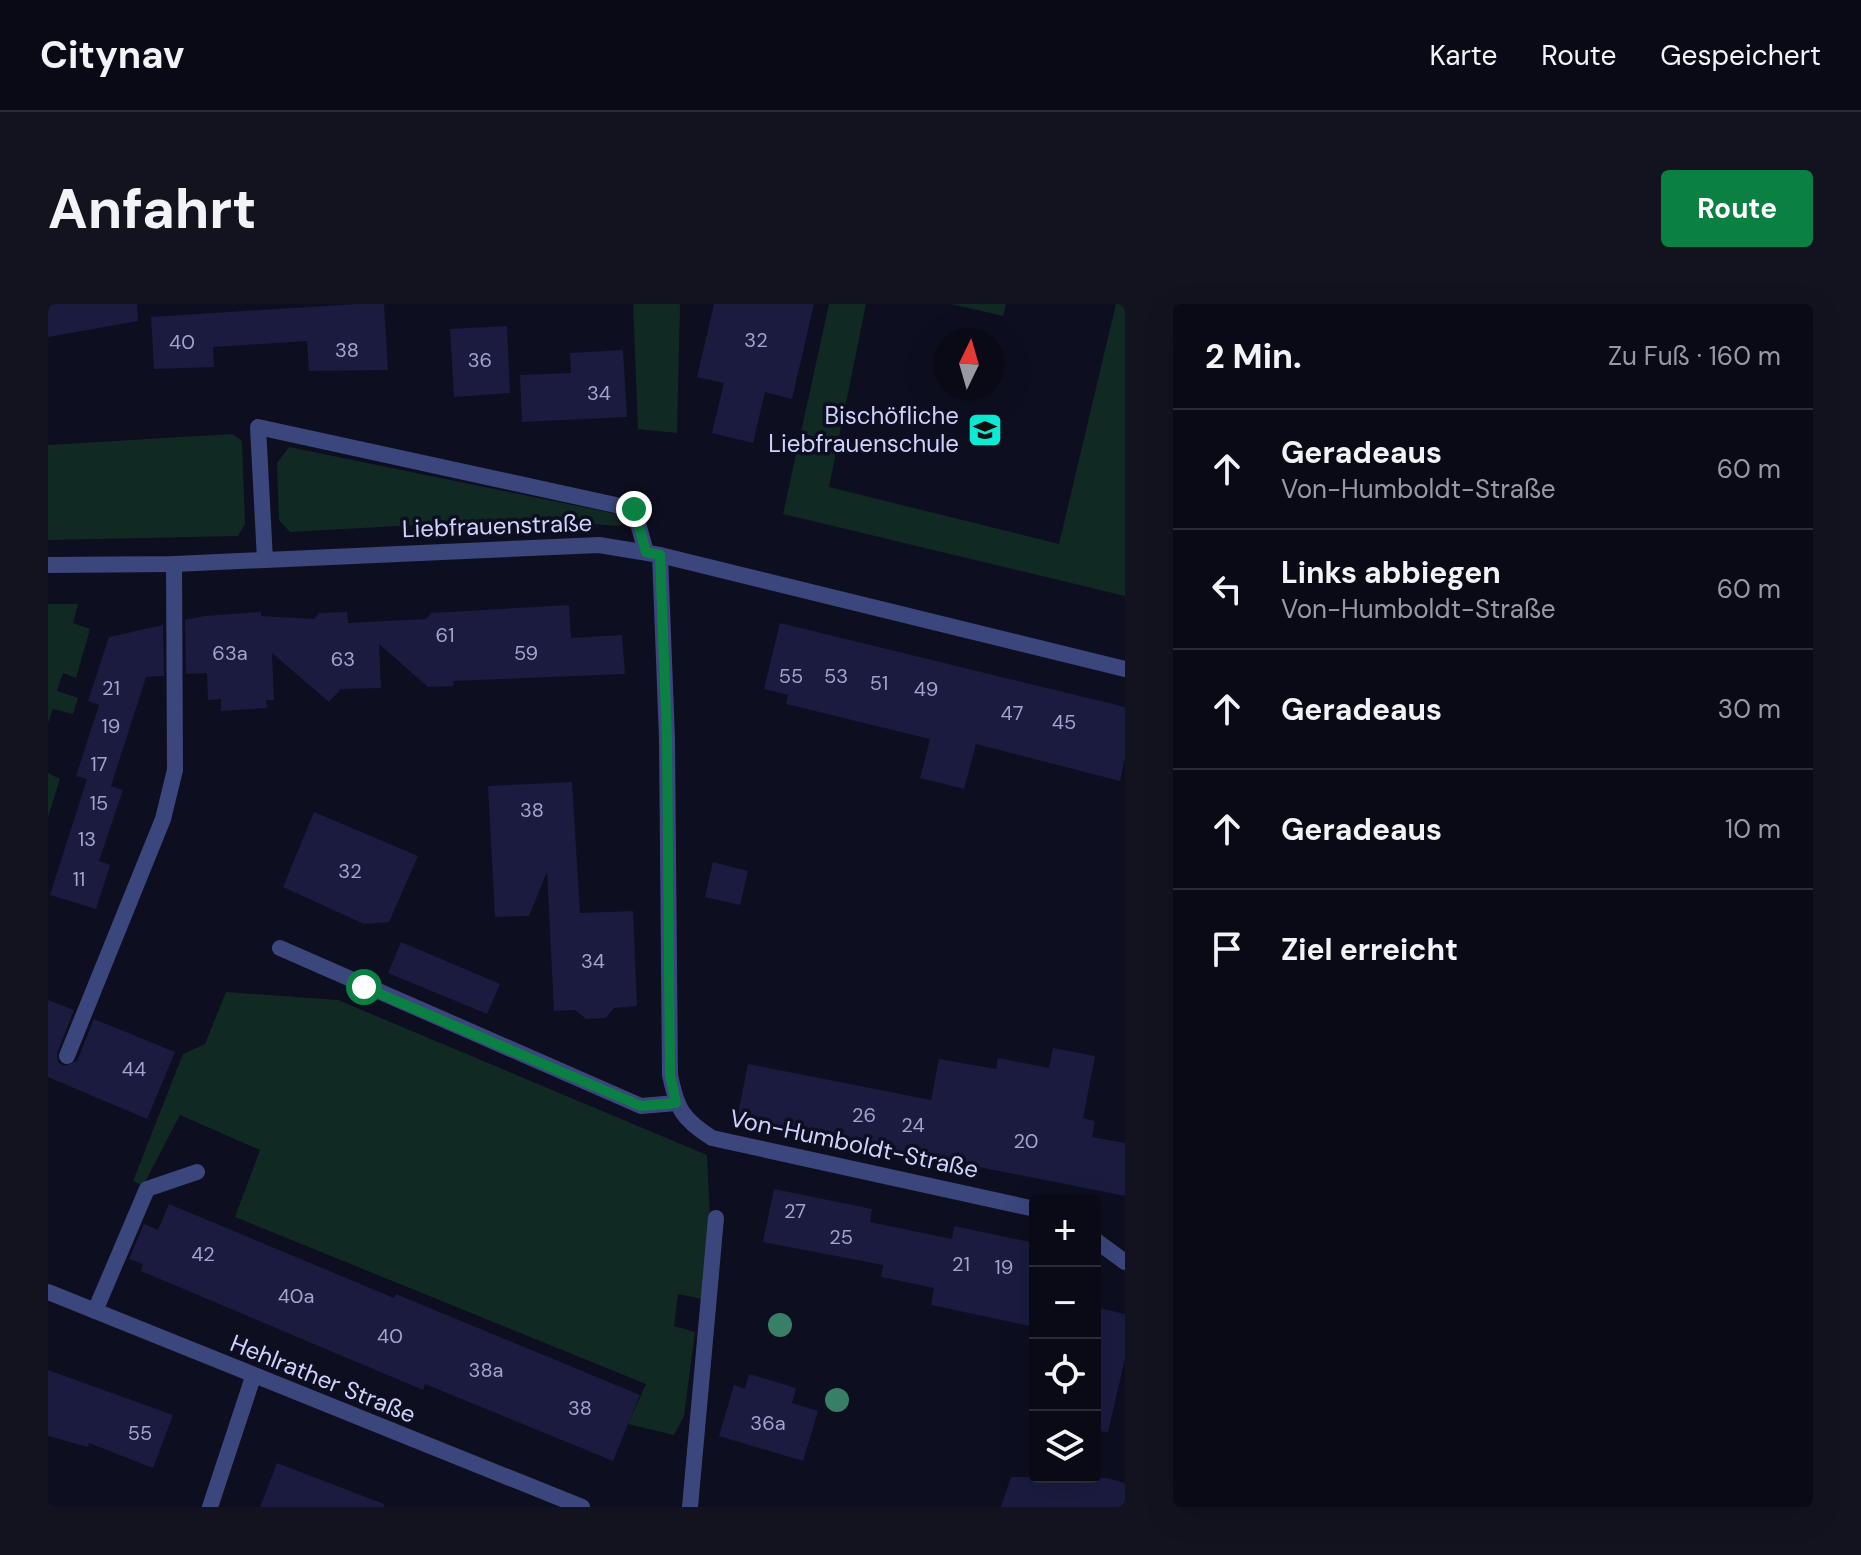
<!DOCTYPE html>
<html lang="de">
<meta charset="utf-8">
<style>
:root{--surface:#0a0a17;--page:#131320;--text:#f1f3f6;--muted:#999aa1;--line:#2a2b36;--accent:#0b8043}
body{margin:0;font-family:"DM Sans",sans-serif;background:var(--page);color:var(--text)}
.controls{position:absolute;right:24px;bottom:24px;display:grid;overflow:hidden;border-radius:8px;box-shadow:0 8px 32px #0002}
.controls button{width:72px;height:72px;display:grid;place-items:center;padding:0;border:0;border-bottom:2px solid var(--line);background:var(--surface);color:var(--text);font:40px sans-serif}
.compass{position:absolute;left:885px;top:24px;width:72px;height:72px;border-radius:50%;background:var(--surface);box-shadow:0 8px 32px #0002;rotate:5deg}
.stop{position:absolute;width:24px;height:24px;margin:-18px;border:6px solid #0b8043;border-radius:50%;background:#fff}
.stop.end{background:#0b8043;border-color:#fff;box-shadow:0 2px 8px #0008}
.list{margin:0;padding:0;list-style:none}
h2{display:flex;justify-content:space-between;align-items:center;height:104px;margin:0;padding:0 32px;font-size:34px}
h2 small{font-size:26px;font-weight:400;color:var(--muted)}
.list li{display:grid;grid-template-columns:52px 1fr auto;gap:24px;align-items:center;box-sizing:border-box;height:120px;padding:0 32px;border-top:2px solid var(--line)}
.list b{display:block;font-size:30px;white-space:nowrap}
.list p{margin:0;font-size:26px;white-space:nowrap;color:var(--muted)}
.list em{font-size:26px;font-style:normal;color:var(--muted)}
.icon{flex:none;width:44px;height:44px;fill:none;stroke:currentColor;stroke-width:2;stroke-linecap:round;stroke-linejoin:round}
.map{position:relative;flex:none;width:1077px;height:1203px;overflow:hidden;border-radius:8px}
header{display:flex;align-items:center;gap:48px;box-sizing:border-box;height:112px;padding:0 40px;background:var(--surface);border-bottom:2px solid var(--line)}
header strong{font-size:38px}
nav{display:flex;gap:44px;margin-inline-start:auto;font-size:28px}
.intro{display:flex;align-items:center;justify-content:space-between;box-sizing:border-box;height:192px;padding:0 48px}
h1{margin:0;font-size:56px}
.button{padding:20px 36px;border-radius:8px;background:var(--accent);color:#fff;font-size:28px;font-weight:700}
main{display:flex;gap:48px;padding:0 48px}
aside{flex:1;background:var(--surface);border-radius:8px;box-shadow:0 8px 32px #0002}
.map>svg:first-child{display:block}
.green{fill:#112923}
.building{fill:#1a1b3f}
.lines{fill:none;stroke-linecap:round;stroke-linejoin:round}
.lane{stroke:#3a467c;stroke-width:16}
.street{stroke:#3a467c;stroke-width:16}
.tree{fill:#397e66}
.route{stroke:#0b8043;stroke-width:10}
.labels{text-anchor:middle;stroke-width:7;stroke-linejoin:round;paint-order:stroke}
.number-label{font-size:20px;fill:#a1a4ce}
.poi-label{font-size:24px;fill:#ced2fd;stroke:#0d0e1f;text-anchor:end}
.street-label{font-size:24px;fill:#ced2fd;stroke:#0d0e1f}
</style>
<header>
<strong>Citynav</strong>
<nav><a>Karte</a><a>Route</a><a>Gespeichert</a></nav>
</header>
<div class="intro"><h1>Anfahrt</h1><a class="button">Route</a></div>
<main>
<div class="map">
<svg width="1077" height="1203" viewBox="0 0 1077 1203">
<rect width="100%" height="100%" fill="#0d0e1f"/>
<g class="green">
<polygon points="585,0 632,0 629,129 590,125"/>
<polygon points="781,0 818,0 781,183 1011,240 1068,0 1077,0 1077,292 735,210"/>
<polygon points="903,0 958,0 955,12"/>
<polygon points="184,130 194,137 197,220 190,232 0,236 0,141"/>
<polygon points="241,143 574,211 577,219 571,222 477,215 242,228 231,216 229,159"/>
<polygon points="0,300 30,300 25,319 42,325 28,374 15,369 9,387 30,394 25,410 5,405 0,419"/>
<polygon points="0,469 12,475 0,513"/>
<polygon points="178,688 290,696 659,851 662,916 654,995 630,990 626,1022 647,1028 636,1112 626,1131 580,1120 598,1080 187,913 212,846 132,811 95,882 85,877 135,750 157,740"/>
</g>
<g class="building">
<polygon points="0,0 89,0 90,17 0,33"/>
<polygon points="309,0 336,0 340,66 261,67 259,37 165,43 166,63 106,65 103,13"/>
<polygon points="666,0 766,0 744,95 717,88 705,139 664,129 676,79 649,73"/>
<polygon points="459,22 462,89 406,93 402,25"/>
<polygon points="575,46 579,113 474,118 472,71 523,69 522,49"/>
<polygon points="521,301 523,334 574,331 577,370 405,377 406,382 380,383 331,340 333,384 293,385 281,398 224,349 226,396 218,396 219,404 173,407 173,395 160,396 159,369 138,370 137,316 156,312 213,308 213,312 266,315 271,309 299,308 300,319 378,315 383,309"/>
<polygon points="732,319 1077,403 1077,454 1072,477 928,440 916,485 872,474 882,435 738,400 740,391 716,385"/>
<polygon points="115,321 116,372 98,373 63,482 75,486 51,557 62,561 48,605 2,591 39,475 28,472 51,401 40,397 61,333"/>
<polygon points="524,478 532,609 585,607 589,702 566,704 558,714 538,715 527,706 506,707 499,568 481,612 447,613 440,482"/>
<polygon points="266,508 370,552 341,618 316,620 235,583"/>
<polygon points="665,558 700,567 692,601 657,593"/>
<polygon points="353,638 452,680 439,710 340,669"/>
<polygon points="0,696 26,706 9,749 10,758 16,762 29,757 46,715 127,748 99,815 0,773"/>
<polygon points="1005,744 1047,752 1035,814 1047,817 1044,833 1077,839 1077,892 689,815 700,760 883,796 891,755 948,765 950,754 1001,764"/>
<polygon points="726,885 824,905 822,918 904,935 906,922 987,939 987,1023 883,1001 886,984 833,973 835,961 715,938"/>
<polygon points="121,900 346,994 348,990 592,1091 565,1157 377,1080 375,1086 93,967 95,960 81,955 96,920 110,926"/>
<polygon points="1047,1003 1077,1010 1077,1055 1060,1128 1047,1127"/>
<polygon points="0,1066 125,1111 105,1164 41,1139 40,1143 0,1132"/>
<polygon points="701,1070 748,1084 744,1099 770,1107 755,1157 671,1132 686,1081 697,1085"/>
<polygon points="229,1159 336,1200 336,1203 212,1203"/>
<polygon points="963,1173 1059,1174 1077,1179 1077,1203 953,1203"/>
</g>
<g class="lines">
<g class="lane">
<polyline points="612,251 619,435"/>
<polyline points="47,1007 99,885 149,868"/>
<polyline points="642,1203 668,914"/>
</g>
<g class="street">
<polyline points="217,256 210,123 586,205 598,248"/>
<polyline points="0,261 126,260 551,241 612,251 1077,365"/>
<path d="M619 435 622 771C629 805 634 815 664 834L987 905"/>
<polyline points="232,644 593,802 628,799"/>
<polyline points="19,752 115,515 127,466 126,260"/>
<polyline points="1047,936 1077,958"/>
<polyline points="0,988 534,1203"/>
<polyline points="162,1203 205,1073"/>
</g>
</g>
<g class="tree">
<circle cx="732" cy="1021" r="12"/>
<circle cx="789" cy="1096" r="12"/>
</g>
<g class="lines">
<polyline class="route" points="316,683 593,802 628,799 622,771 619,435 612,251 598,248 586,205"/>
</g>
<defs>
<g id="school-square" transform="scale(1.8)"><rect x="-9" y="-9" width="18" height="18" rx="4" fill="#0aedd3" stroke="#0d0e1f"/><path d="M0-5L7-2L0 1L-7-2ZM-4 1L0 2.5L4 1V4Q0 6-4 4Z" fill="#111"/></g>
</defs>
<g fill-rule="evenodd">
<use href="#school-square" x="937" y="126"/>
</g>
<g class="labels">
<g class="number-label">
<text x="708" y="43">32</text>
<text x="134" y="45">40</text>
<text x="299" y="53">38</text>
<text x="432" y="63">36</text>
<text x="551" y="96">34</text>
<text x="397" y="338">61</text>
<text x="182" y="356">63a</text>
<text x="478" y="356">59</text>
<text x="295" y="362">63</text>
<text x="743" y="379">55</text>
<text x="788" y="379">53</text>
<text x="831" y="386">51</text>
<text x="63" y="391">21</text>
<text x="878" y="392">49</text>
<text x="964" y="416">47</text>
<text x="1016" y="425">45</text>
<text x="63" y="429">19</text>
<text x="51" y="467">17</text>
<text x="51" y="506">15</text>
<text x="484" y="513">38</text>
<text x="39" y="542">13</text>
<text x="302" y="574">32</text>
<text x="31" y="582">11</text>
<text x="545" y="664">34</text>
<text x="86" y="772">44</text>
<text x="816" y="818">26</text>
<text x="865" y="828">24</text>
<text x="978" y="844">20</text>
<text x="747" y="914">27</text>
<text x="793" y="940">25</text>
<text x="155" y="957">42</text>
<text x="913" y="967">21</text>
<text x="956" y="970">19</text>
<text x="248" y="999">40a</text>
<text x="342" y="1039">40</text>
<text x="438" y="1073">38a</text>
<text x="532" y="1111">38</text>
<text x="720" y="1126">36a</text>
<text x="92" y="1136">55</text>
</g>
<g class="poi-label">
<text x="911" y="120">Bischöfliche<tspan x="911" dy="28">Liebfrauenschule</tspan></text>
</g>
<g class="street-label">
<text transform="translate(449 222) rotate(-2)" y="8">Liebfrauenstraße</text>
<text transform="translate(806 840) rotate(12)" y="8">Von-Humboldt-Straße</text>
<text transform="translate(275 1075) rotate(22)" y="8">Hehlrather Straße</text>
</g>
</g>
</svg>
<div class="controls">
<button>+</button>
<button>−</button>
<button><svg class="icon" aria-label="locate" viewBox="0 0 24 24"><circle cx="12" cy="12" r="6"/><path d="M12 2v4M12 18v4M2 12h4M18 12h4"/></svg></button>
<button><svg class="icon" aria-label="layers" viewBox="0 0 24 24"><path d="M12 4l9 5-9 5-9-5zM3 14l9 5 9-5"/></svg></button>
</div>
<svg class="compass" viewBox="-18 -18 36 36"><path d="M0-13l5 13h-10z" fill="#e53935"/><path d="M0 13l5-13h-10z" fill="#999aa1"/></svg>
<div class="stop" style="left:316px;top:683px"></div>
<div class="stop end" style="left:586px;top:205px"></div>
</div>
<aside>
<h2>2 Min.<small>Zu Fuß · 160 m</small></h2>
<ul class="list">
<li><svg class="icon" aria-label="ahead" viewBox="0 0 24 24"><path d="M12 20V5M6 11l6-6 6 6"/></svg><div><b>Geradeaus</b><p>Von-Humboldt-Straße</p></div><em>60 m</em></li>
<li><svg class="icon" aria-label="left" viewBox="0 0 24 24"><path d="M17 20v-9H6M10 6l-5 5 5 5"/></svg><div><b>Links abbiegen</b><p>Von-Humboldt-Straße</p></div><em>60 m</em></li>
<li><svg class="icon" aria-label="ahead" viewBox="0 0 24 24"><path d="M12 20V5M6 11l6-6 6 6"/></svg><div><b>Geradeaus</b></div><em>30 m</em></li>
<li><svg class="icon" aria-label="ahead" viewBox="0 0 24 24"><path d="M12 20V5M6 11l6-6 6 6"/></svg><div><b>Geradeaus</b></div><em>10 m</em></li>
<li><svg class="icon" aria-label="arrive" viewBox="0 0 24 24"><path d="M6 21V4h12l-3 4 3 4H6"/></svg><div><b>Ziel erreicht</b></div></li>
</ul>
</aside>
</main>
